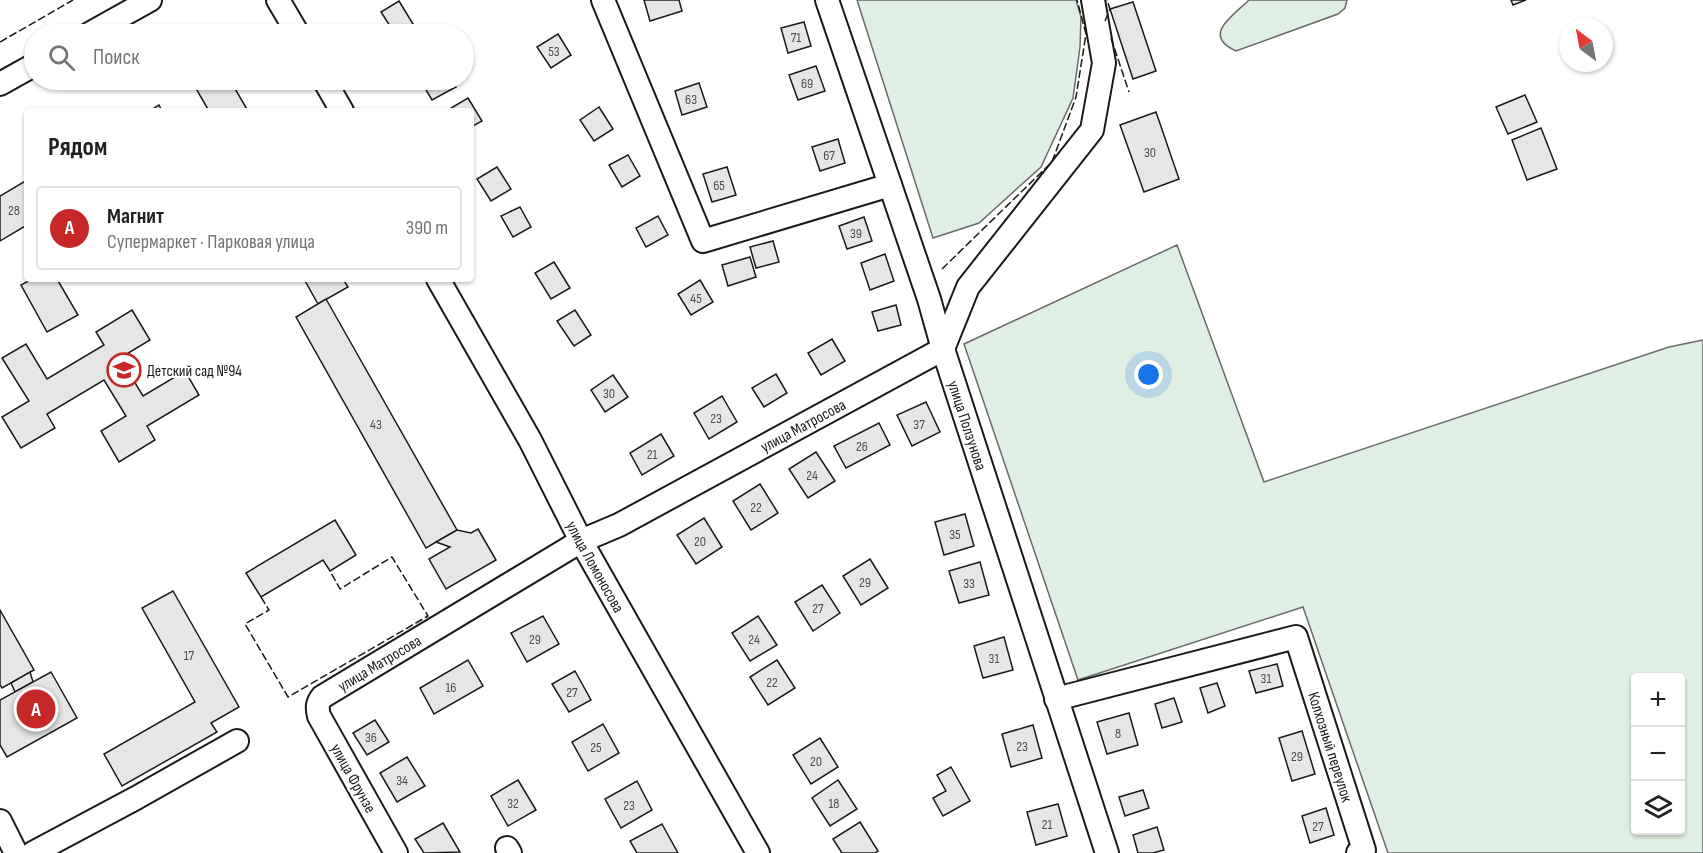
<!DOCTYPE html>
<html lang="ru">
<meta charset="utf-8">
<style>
:root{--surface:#fff;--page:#f6f6f6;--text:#202124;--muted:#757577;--line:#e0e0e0;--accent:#c62828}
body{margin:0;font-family:"Sofia Sans Condensed",sans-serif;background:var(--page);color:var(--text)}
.controls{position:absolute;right:18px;bottom:18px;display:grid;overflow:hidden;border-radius:6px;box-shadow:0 2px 4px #0004}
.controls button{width:54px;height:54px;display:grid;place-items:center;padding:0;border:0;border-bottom:2px solid var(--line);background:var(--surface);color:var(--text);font:30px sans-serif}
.compass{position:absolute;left:1559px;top:18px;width:54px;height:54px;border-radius:50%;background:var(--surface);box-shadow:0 2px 4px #0004;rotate:328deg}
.you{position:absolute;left:1149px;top:375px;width:21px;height:21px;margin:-15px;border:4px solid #fff;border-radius:50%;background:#1a73e8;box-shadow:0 0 0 9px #1a73e833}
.badge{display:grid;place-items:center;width:39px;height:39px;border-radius:50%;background:var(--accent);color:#fff;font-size:20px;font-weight:700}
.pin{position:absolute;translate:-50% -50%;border:3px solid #fff;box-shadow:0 2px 6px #0006}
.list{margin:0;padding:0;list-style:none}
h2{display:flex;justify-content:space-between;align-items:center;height:78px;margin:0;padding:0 24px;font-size:26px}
h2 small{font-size:20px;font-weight:400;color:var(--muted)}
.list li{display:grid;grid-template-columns:39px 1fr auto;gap:18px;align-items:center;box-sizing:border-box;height:84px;margin:0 12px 12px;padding:0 12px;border:2px solid var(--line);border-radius:6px}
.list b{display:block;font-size:22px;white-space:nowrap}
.list p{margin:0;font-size:20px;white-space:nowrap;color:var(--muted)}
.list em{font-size:20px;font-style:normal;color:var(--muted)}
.icon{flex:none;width:33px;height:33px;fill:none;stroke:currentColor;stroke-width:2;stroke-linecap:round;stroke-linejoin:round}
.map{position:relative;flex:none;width:1703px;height:853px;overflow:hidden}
.search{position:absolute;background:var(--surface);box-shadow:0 2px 4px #0004;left:24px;top:24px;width:450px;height:66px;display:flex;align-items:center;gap:15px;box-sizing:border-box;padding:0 21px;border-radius:33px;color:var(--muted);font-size:22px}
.panel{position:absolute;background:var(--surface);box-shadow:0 2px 4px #0004;left:24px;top:108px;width:450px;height:174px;border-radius:6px}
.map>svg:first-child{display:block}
.green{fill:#e0efe3;stroke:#6a6a6a;stroke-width:1.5;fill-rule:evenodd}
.building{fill:#e6e6e6;stroke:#1a1a1a;stroke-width:1.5}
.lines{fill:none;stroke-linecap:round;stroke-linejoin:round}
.minor-casing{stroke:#1a1a1a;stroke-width:26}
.minor{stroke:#fff;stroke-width:22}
.fence{stroke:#1a1a1a;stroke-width:1.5;stroke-dasharray:8 3;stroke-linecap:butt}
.labels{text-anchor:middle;stroke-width:4.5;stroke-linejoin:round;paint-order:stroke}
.number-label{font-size:14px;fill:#4d4d4d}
.poi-label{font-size:16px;fill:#1a1a1a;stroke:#fff;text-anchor:start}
.street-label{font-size:16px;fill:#1a1a1a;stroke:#fff}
</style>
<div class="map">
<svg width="1703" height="853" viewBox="0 0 1703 853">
<rect width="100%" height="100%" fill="#fff"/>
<g class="green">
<polygon points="857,0 1076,0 1081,17 1080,47 1073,98 1041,167 979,223 933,238"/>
<path d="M1249 0H1347L1345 8 1338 14 1236 51C1201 35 1233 16 1249 0Z"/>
<path d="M1177 245 1264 482 1669 347 1703 340V853H1388L1303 607 1078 680 964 344ZM1636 678H1680V830H1636Z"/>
</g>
<g class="building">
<polygon points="644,0 679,0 682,11 650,21"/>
<polygon points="1511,0 1526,0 1513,5"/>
<polygon points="399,1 413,24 395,34 381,12"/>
<polygon points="1133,2 1156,71 1133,79 1110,9"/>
<polygon points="804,22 811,46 788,53 781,28"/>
<polygon points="558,34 571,55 551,68 537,47"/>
<polygon points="816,66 825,91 798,100 789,75"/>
<polygon points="191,80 230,80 248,111 209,111"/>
<polygon points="429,80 452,80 456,87 432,100 422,83"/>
<polygon points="699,83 707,107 682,115 675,91"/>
<polygon points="1525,95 1537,122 1508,134 1496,107"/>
<polygon points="468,98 482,121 471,127 471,111 446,111"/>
<polygon points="159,105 162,111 149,111"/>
<polygon points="599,107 613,129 594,141 580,120"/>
<polygon points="1156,112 1179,179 1144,192 1120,125"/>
<polygon points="1541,128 1557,169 1527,180 1512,140"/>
<polygon points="838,139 845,163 820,171 812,147"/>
<polygon points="628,155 640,176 622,187 609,165"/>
<polygon points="497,167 511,189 491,201 477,179"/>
<polygon points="727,167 736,195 712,202 703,174"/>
<polygon points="27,180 27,225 0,241 0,196"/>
<polygon points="520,207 531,227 513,237 501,216"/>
<polygon points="658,216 668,235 646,247 636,228"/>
<polygon points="864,217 872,241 847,249 839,226"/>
<polygon points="773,241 779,262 756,268 750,247"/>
<polygon points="885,254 894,281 870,290 861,263"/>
<polygon points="750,257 756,277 728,286 722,265"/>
<polygon points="554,262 570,288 551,299 535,273"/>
<polygon points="32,279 57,279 78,315 47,332 21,285"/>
<polygon points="304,279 343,279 348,287 318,304"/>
<polygon points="700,280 713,302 691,315 678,294"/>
<polygon points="326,299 457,530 426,548 296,317"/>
<polygon points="896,305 901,325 878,331 872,312"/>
<polygon points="132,310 150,340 120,358 143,396 185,371 199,395 147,426 155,440 119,462 101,431 126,416 104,380 47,414 55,428 21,448 2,417 29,401 2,358 26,344 47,379 104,345 96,332"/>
<polygon points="575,310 591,335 574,346 557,321"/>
<polygon points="832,339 845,361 821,375 808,353"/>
<polygon points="776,374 787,393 764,407 752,388"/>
<polygon points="613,375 628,397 605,412 591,390"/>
<polygon points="722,396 737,422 709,439 694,413"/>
<polygon points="926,402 940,432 912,446 897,415"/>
<polygon points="879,423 890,445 846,468 834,446"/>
<polygon points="661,434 674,456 642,475 630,453"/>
<polygon points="816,452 835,481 808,498 789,469"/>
<polygon points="760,484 778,513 751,530 733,501"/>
<polygon points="965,514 974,546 944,555 935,522"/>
<polygon points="704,518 722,547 696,564 677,535"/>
<polygon points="335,520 356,555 330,571 323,560 261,597 246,573"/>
<polygon points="478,529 496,560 446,589 429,559 450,547 436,542 457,530 471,533"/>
<polygon points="870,559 888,588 861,605 843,576"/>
<polygon points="980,562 989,595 959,603 949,571"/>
<polygon points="822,585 840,613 813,631 795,602"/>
<polygon points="173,591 239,707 211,723 217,732 122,786 104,754 195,702 142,608"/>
<polygon points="0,610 34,670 2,688 0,685"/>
<polygon points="543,616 559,644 527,662 511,633"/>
<polygon points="758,616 777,645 750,661 732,633"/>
<polygon points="1004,637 1013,670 983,678 974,646"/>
<polygon points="468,660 483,686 434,714 420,688"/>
<polygon points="777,660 795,688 768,705 750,677"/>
<polygon points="1277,664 1283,686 1256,693 1249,671"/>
<polygon points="575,671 591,700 569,712 552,684"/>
<polygon points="30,672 33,682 15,692 11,683"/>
<polygon points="51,672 77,718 7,757 0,745 0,700"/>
<polygon points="1217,683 1225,706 1208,713 1200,688"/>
<polygon points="1174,698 1182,722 1162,728 1155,704"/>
<polygon points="1129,713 1138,745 1107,754 1097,722"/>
<polygon points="375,720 389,742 367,755 353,733"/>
<polygon points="603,724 619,753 588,771 572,742"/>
<polygon points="1033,725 1042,758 1011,767 1002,734"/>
<polygon points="1302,731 1315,774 1292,781 1279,738"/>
<polygon points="820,738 838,767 811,784 793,755"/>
<polygon points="407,757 425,786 397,802 380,773"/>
<polygon points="951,767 970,801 943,816 933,798 946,791 937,775"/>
<polygon points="518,780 536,810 508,826 491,796"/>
<polygon points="838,780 857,809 830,826 812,798"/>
<polygon points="637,781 652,810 621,828 605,799"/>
<polygon points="1143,790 1149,808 1125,816 1119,797"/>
<polygon points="1058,804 1067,836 1036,845 1027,812"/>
<polygon points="1326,808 1334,835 1310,843 1302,816"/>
<polygon points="860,822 878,851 875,853 842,853 833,839"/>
<polygon points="443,823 460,852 424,853 415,839"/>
<polygon points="662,824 678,853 637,853 630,841"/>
<polygon points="1157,827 1164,850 1153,853 1138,853 1133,835"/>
</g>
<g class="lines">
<g class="minor-casing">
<g id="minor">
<polyline points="278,0 298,34"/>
<polyline points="603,0 703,241 890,185"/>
<path id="s1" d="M827 0 929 299 943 349 1107 853"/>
<polyline points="89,34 150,0"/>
<polyline points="324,80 342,111"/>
<polyline points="0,84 34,65"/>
<path id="s2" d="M438 279 530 440 581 541 758 853"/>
<path id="s3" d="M1056 699 1296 637 1364 850 1358 853"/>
<polyline points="0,821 16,853"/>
<polyline points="507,848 510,853"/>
<polyline points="33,853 136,798 237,741"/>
<path id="s4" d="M396 853 319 716C317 708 317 703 322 697L581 541 619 525 943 349 968 287 1092 130 1104 63 1093 0"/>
</g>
</g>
<use href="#minor" class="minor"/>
<g class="fence">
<polyline points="1105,21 1110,9 1107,0"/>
<polyline points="1111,38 1129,92"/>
<polyline points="0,42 73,0"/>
<polyline points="942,269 1052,162 1076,97 1086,34 1077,0"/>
<polyline points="261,597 269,610 245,624 288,697 428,616 392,557 340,589 330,571"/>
</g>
</g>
<defs>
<g id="school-ring" transform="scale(1.725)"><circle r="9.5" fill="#fff" stroke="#c62828" stroke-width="1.5"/><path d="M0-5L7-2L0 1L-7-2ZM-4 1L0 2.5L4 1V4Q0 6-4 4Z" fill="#c62828"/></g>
</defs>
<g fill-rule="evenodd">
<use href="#school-ring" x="124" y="370"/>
</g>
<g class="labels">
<g class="number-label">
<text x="796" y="42">71</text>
<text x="554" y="56">53</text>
<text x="807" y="88">69</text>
<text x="691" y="104">63</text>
<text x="1150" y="157">30</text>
<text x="829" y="160">67</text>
<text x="719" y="190">65</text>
<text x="14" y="215">28</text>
<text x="856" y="238">39</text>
<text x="696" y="303">45</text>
<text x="609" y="398">30</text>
<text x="716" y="423">23</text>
<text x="376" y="429">43</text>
<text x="919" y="429">37</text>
<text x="862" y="451">26</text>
<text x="652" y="459">21</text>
<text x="812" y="480">24</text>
<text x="756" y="512">22</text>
<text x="955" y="539">35</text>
<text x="700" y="546">20</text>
<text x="865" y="587">29</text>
<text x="969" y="588">33</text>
<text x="818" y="613">27</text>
<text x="535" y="644">29</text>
<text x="754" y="644">24</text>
<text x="189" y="660">17</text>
<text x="994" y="663">31</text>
<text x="1266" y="683">31</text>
<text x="772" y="687">22</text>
<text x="451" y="692">16</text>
<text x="572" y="697">27</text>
<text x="1118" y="738">8</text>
<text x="371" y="742">36</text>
<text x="1022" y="751">23</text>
<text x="596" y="752">25</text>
<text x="1297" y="761">29</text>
<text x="816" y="766">20</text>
<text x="402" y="785">34</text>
<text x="513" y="808">32</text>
<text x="834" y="808">18</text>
<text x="629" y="810">23</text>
<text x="1047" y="829">21</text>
<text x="1318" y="831">27</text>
</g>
<g class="poi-label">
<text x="147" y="376">Детский сад №94</text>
</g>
<g class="street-label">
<text dy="6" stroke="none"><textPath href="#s4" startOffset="730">улица Матросова</textPath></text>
<text dy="6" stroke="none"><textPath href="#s1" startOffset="448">улица Ползунова</textPath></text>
<text dy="6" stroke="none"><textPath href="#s2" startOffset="328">улица Ломоносова</textPath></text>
<text dy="6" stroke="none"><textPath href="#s4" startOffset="244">улица Матросова</textPath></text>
<text dy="6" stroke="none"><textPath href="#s3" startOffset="363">Колхозный переулок</textPath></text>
<text transform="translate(354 778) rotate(61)" y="6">улица Фрунзе</text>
</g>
</g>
</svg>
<div class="controls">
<button>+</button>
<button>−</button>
<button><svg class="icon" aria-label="layers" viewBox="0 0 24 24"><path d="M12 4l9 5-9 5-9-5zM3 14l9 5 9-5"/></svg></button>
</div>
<svg class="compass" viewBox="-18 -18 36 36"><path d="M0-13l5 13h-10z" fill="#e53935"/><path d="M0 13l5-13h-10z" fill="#757577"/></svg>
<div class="you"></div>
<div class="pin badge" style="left:36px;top:709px">A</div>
<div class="search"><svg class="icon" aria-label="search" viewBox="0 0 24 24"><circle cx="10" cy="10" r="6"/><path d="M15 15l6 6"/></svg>Поиск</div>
<section class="panel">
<h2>Рядом<small></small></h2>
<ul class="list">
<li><span class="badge">A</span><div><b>Магнит</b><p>Супермаркет · Парковая улица</p></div><em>390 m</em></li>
</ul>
</section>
</div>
